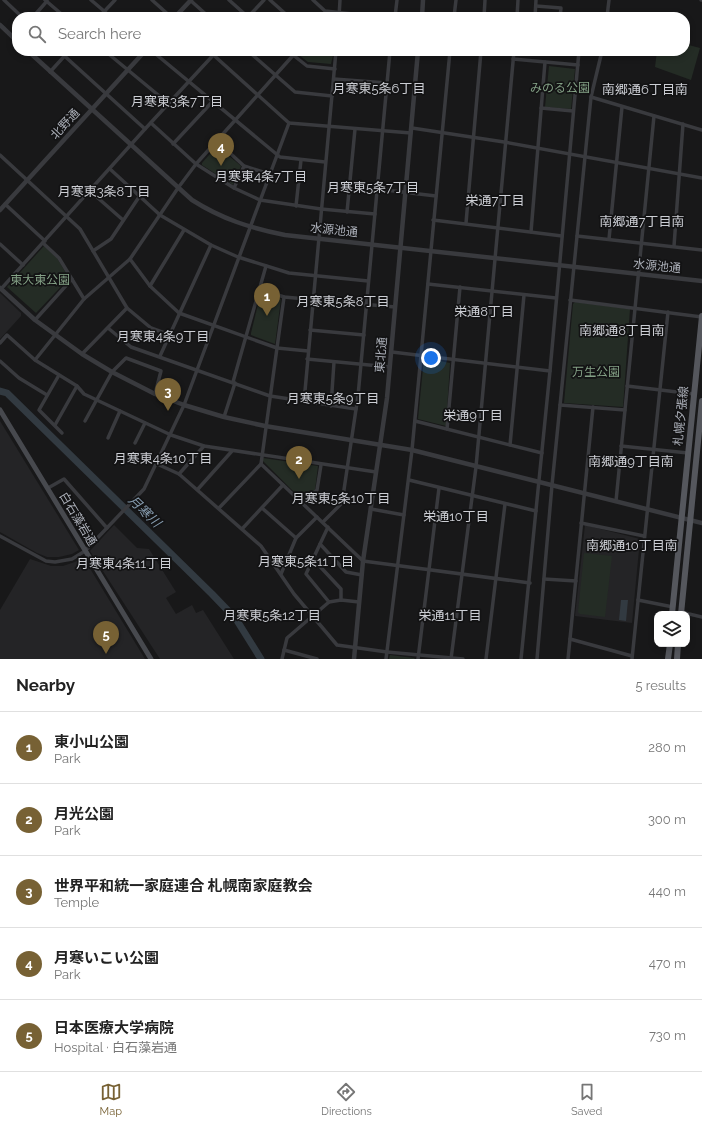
<!DOCTYPE html>
<meta charset="utf-8">
<style>
:root{--surface:#fff;--page:#f2f2f2;--text:#222;--muted:#767676;--line:#e0e0e0;--accent:#776134}
body{margin:0;font-family:Raleway,"Noto Sans JP",sans-serif;background:var(--page);color:var(--text)}
.controls{position:absolute;right:12px;bottom:12px;display:grid;overflow:hidden;border-radius:8px;box-shadow:0 2px 6px #0003}
.controls button{width:36px;height:36px;display:grid;place-items:center;padding:0;border:0;border-bottom:1px solid var(--line);background:var(--surface);color:var(--text);font:20px sans-serif}
.you{position:absolute;left:431px;top:358px;width:14px;height:14px;margin:-10px;border:3px solid #fff;border-radius:50%;background:#1a73e8;box-shadow:0 0 0 6px #1a73e833}
.badge{display:grid;place-items:center;width:26px;height:26px;border-radius:50%;background:var(--accent);color:#fff;font-size:13px;font-weight:700}
.pin{position:absolute;translate:-50% -33px;filter:drop-shadow(0 1px 2px #0008)}
.pin::after{content:'';position:absolute;top:21px;width:14px;height:12px;background:inherit;clip-path:polygon(0 0,100% 0,50% 100%)}
.list{margin:0;padding:0;list-style:none}
h2{display:flex;justify-content:space-between;align-items:center;height:52px;margin:0;padding:0 16px;font-size:17px}
h2 small{font-size:13px;font-weight:400;color:var(--muted)}
.list li{display:grid;grid-template-columns:26px 1fr auto;gap:12px;align-items:center;box-sizing:border-box;height:72px;padding:0 16px;border-top:1px solid var(--line)}
.list b{display:block;font-size:15px;white-space:nowrap}
.list p{margin:0;font-size:13px;white-space:nowrap;color:var(--muted)}
.list em{font-size:13px;font-style:normal;color:var(--muted)}
.icon{flex:none;width:22px;height:22px;fill:none;stroke:currentColor;stroke-width:2;stroke-linecap:round;stroke-linejoin:round}
.map{position:relative;flex:none;width:702px;height:659px;overflow:hidden}
.search{position:absolute;background:var(--surface);box-shadow:0 2px 6px #0003;left:12px;right:12px;top:12px;height:44px;display:flex;align-items:center;gap:10px;box-sizing:border-box;padding:0 14px;border-radius:16px;color:var(--muted);font-size:15px}
.sheet{height:412px;background:var(--surface)}
nav{display:flex;justify-content:space-around;align-items:center;box-sizing:border-box;height:56px;border-top:1px solid var(--line);background:var(--surface);font-size:11px;color:var(--muted)}
nav a{display:grid;justify-items:center;gap:2px}
nav .on{color:var(--accent)}
.map>svg:first-child{display:block}
.built{fill:#242426}
.green{fill:#242c25}
.water{fill:#323a41}
.lines{fill:none;stroke-linecap:round;stroke-linejoin:round}
.river{stroke:#323a41;stroke-width:7}
.minor{stroke:#393a3e;stroke-width:3.5}
.tertiary{stroke:#393a3e;stroke-width:4.5}
.secondary{stroke:#47494e;stroke-width:5}
.primary{stroke:#55575d;stroke-width:6}
.labels{text-anchor:middle;stroke-width:3.5;stroke-linejoin:round;paint-order:stroke}
.park-label{font-size:12px;fill:#84a186;stroke:#131314}
.street-label{font-size:12px;fill:#abafb8;stroke:#131314}
.neighbourhood-label{font-size:13px;fill:#ccced4;stroke:#131314}
.water-label{font-size:13px;font-style:italic;fill:#869caf;stroke:#131314}
</style>
<div class="map">
<svg width="702" height="659" viewBox="0 0 702 659">
<rect width="100%" height="100%" fill="#181819"/>
<g class="built">
<polygon points="0,293 21,313 21,316 0,339"/>
<polygon points="0,421 79,550 72,554 59,557 47,557 37,553 0,532"/>
<polygon points="114,525 137,548 149,549 176,592 166,598 176,614 192,605 196,613 203,610 234,659 160,659 90,551"/>
<polygon points="585,525 640,539 632,623 575,616"/>
<polygon points="83,557 145,659 0,659 0,610 30,559 51,566 63,566 75,562"/>
</g>
<g class="green">
<polygon points="685,44 700,48 691,80 655,67 657,51 685,51"/>
<polygon points="300,51 334,51 331,64 308,62 299,55"/>
<polygon points="549,66 575,69 571,109 545,107"/>
<polygon points="217,146 241,166 233,185 202,165 202,163"/>
<polygon points="44,246 57,258 69,278 36,313 7,287"/>
<polygon points="261,292 281,299 275,344 251,335 251,333"/>
<polygon points="575,302 630,309 623,407 564,403 573,304"/>
<polygon points="424,358 450,363 446,426 418,419"/>
<polygon points="263,458 318,466 315,490 303,501 263,461"/>
<polygon points="584,553 612,556 605,617 580,614 578,612"/>
<polygon points="390,655 414,658 415,659 389,659"/>
</g>
<polygon class="water" points="621,600 628,600 626,621 619,620"/>
<g class="lines">
<polyline class="river" points="0,391 7,393 212,594 236,619 261,659"/>
<g class="minor">
<polyline points="4,0 22,17"/>
<polyline points="45,0 65,17"/>
<polyline points="91,0 111,17"/>
<polyline points="152,0 171,17"/>
<polyline points="190,0 209,17"/>
<polyline points="229,0 248,17"/>
<polyline points="270,0 289,17"/>
<polyline points="313,0 325,11 381,17"/>
<polyline points="701,0 702,0"/>
<polyline points="536,6 561,8 560,17"/>
<polyline points="33,17 47,1"/>
<polyline points="99,17 115,0"/>
<polyline points="248,17 264,0"/>
<polyline points="339,17 340,0"/>
<polyline points="395,17 397,0"/>
<polyline points="454,17 456,0"/>
<polyline points="484,17 485,0"/>
<polyline points="517,17 518,0"/>
<polyline points="535,17 536,0"/>
<polyline points="607,17 609,0"/>
<polyline points="59,51 145,129"/>
<polyline points="105,51 169,104"/>
<polyline points="152,51 280,157 325,162"/>
<polyline points="209,51 289,123 411,133"/>
<polyline points="248,51 295,92 332,96"/>
<polyline points="288,51 307,66 335,69"/>
<polyline points="513,59 578,65"/>
<polyline points="50,72 69,51"/>
<polyline points="334,79 387,83"/>
<polyline points="591,97 702,130"/>
<polyline points="541,108 573,111"/>
<polyline points="151,123 196,164 234,188 260,200 321,209 375,214"/>
<polyline points="412,128 504,142 702,178"/>
<polyline points="217,141 244,166 269,174"/>
<polyline points="173,144 213,101"/>
<polyline points="0,155 80,229 127,308 151,328 170,335"/>
<polyline points="110,169 160,215 211,245 238,257 289,273 368,281"/>
<polyline points="234,188 244,166"/>
<polyline points="377,189 436,196"/>
<polyline points="90,191 123,220"/>
<polyline points="5,204 45,241"/>
<polyline points="296,206 301,160"/>
<polyline points="347,212 355,129"/>
<polyline points="433,220 562,236"/>
<polyline points="466,223 481,51"/>
<polyline points="531,232 545,62"/>
<polyline points="577,236 702,250"/>
<polyline points="609,239 622,107"/>
<polyline points="43,243 59,258 84,299"/>
<polyline points="0,244 23,265"/>
<polyline points="674,246 683,124"/>
<polyline points="93,251 111,239 139,197"/>
<polyline points="130,259 150,286 179,313 277,348 308,351"/>
<polyline points="428,284 556,298"/>
<polyline points="150,286 184,230"/>
<polyline points="1,289 145,129 217,51"/>
<polyline points="260,289 284,297 395,307"/>
<polyline points="284,297 261,464 363,561 530,583"/>
<polyline points="570,300 702,317"/>
<polyline points="35,320 72,279"/>
<polyline points="108,328 131,347 270,396 356,409"/>
<polyline points="310,330 364,335"/>
<polyline points="0,343 7,335 35,360 77,386 84,394 171,435 204,446 376,472"/>
<polyline points="392,352 550,371"/>
<polyline points="82,354 127,308"/>
<polyline points="160,356 211,245"/>
<polyline points="307,359 390,367"/>
<polyline points="35,360 84,299 130,259 178,188 196,164 297,51"/>
<polyline points="0,361 19,378 47,395"/>
<polyline points="59,375 39,410 62,433"/>
<polyline points="233,382 266,266"/>
<polyline points="627,386 694,394"/>
<polyline points="304,402 336,51"/>
<polyline points="560,405 625,410"/>
<polyline points="331,406 334,362"/>
<polyline points="224,417 235,383"/>
<polyline points="85,421 112,372 126,358 161,371 155,394"/>
<polyline points="415,421 542,453"/>
<polyline points="55,425 77,386"/>
<polyline points="447,429 460,287"/>
<polyline points="108,438 120,411"/>
<polyline points="135,443 145,423"/>
<polyline points="510,445 524,295"/>
<polyline points="621,446 688,453"/>
<polyline points="157,464 179,474 261,546 294,594 337,645 387,652 463,659"/>
<polyline points="179,474 204,446"/>
<polyline points="409,480 536,511"/>
<polyline points="48,488 64,479 107,528"/>
<polyline points="198,489 232,451"/>
<polyline points="616,501 654,116"/>
<polyline points="304,504 317,490 321,465"/>
<polyline points="219,508 261,464"/>
<polyline points="262,508 296,538"/>
<polyline points="371,509 404,515"/>
<polyline points="323,522 342,503 358,396 390,51"/>
<polyline points="581,523 644,536"/>
<polyline points="328,527 306,574 329,602 341,600 359,602"/>
<polyline points="242,529 283,485"/>
<polyline points="0,536 46,561 55,562 72,559 85,551 144,489 184,405 289,123"/>
<polyline points="320,544 346,572 362,575"/>
<polyline points="313,559 341,589 341,600"/>
<polyline points="281,574 296,538 317,517"/>
<polyline points="544,579 576,581"/>
<polyline points="638,600 673,607"/>
<polyline points="681,612 702,617"/>
<polyline points="570,639 632,656"/>
<polyline points="284,650 317,659"/>
<polyline points="282,659 287,638 329,602"/>
<polyline points="386,659 412,450 450,51"/>
<polyline points="418,659 439,488"/>
<polyline points="451,659 476,467 514,51"/>
<polyline points="486,659 505,504"/>
<polyline points="521,659 550,371 579,51"/>
<polyline points="537,659 552,485 591,97 602,51"/>
<polyline points="568,659 593,407"/>
<polyline points="632,659 668,312"/>
</g>
<g class="tertiary">
<polyline points="175,17 191,0"/>
<polyline points="422,17 423,0"/>
<polyline points="0,25 17,41"/>
<path d="M28 51 192 200C222 219 250 228 285 235L702 281"/>
<polyline points="0,210 145,51"/>
<polyline points="0,288 35,320 82,354 112,372 155,394 184,405 224,417 265,426 412,450 702,523"/>
<polyline points="354,659 363,561 387,398 418,51"/>
</g>
<polyline class="secondary" points="0,410 151,659"/>
<g class="primary">
<polyline points="672,614 702,316"/>
<polyline points="681,614 702,401"/>
<polyline points="668,659 670,644"/>
<polyline points="677,659 678,644"/>
</g>
</g>
<g class="labels">
<g class="park-label">
<text x="560" y="92">みのる公園</text>
<text x="40" y="284">東大東公園</text>
<text x="596" y="376">万生公園</text>
</g>
<g class="street-label">
<text transform="translate(65 124) rotate(-47)" y="4">北野通</text>
<text transform="translate(334 230) rotate(6)" y="4">水源池通</text>
<text transform="translate(657 266) rotate(6)" y="4">水源池通</text>
<text transform="translate(381 355) rotate(-85)" y="4">東北通</text>
<text transform="translate(681 416) rotate(-84)" y="4">札幌夕張線</text>
<text transform="translate(78 519) rotate(59)" y="4">白石藻岩通</text>
</g>
<g class="neighbourhood-label">
<text x="379" y="93">月寒東5条6丁目</text>
<text x="645" y="94">南郷通6丁目南</text>
<text x="177" y="106">月寒東3条7丁目</text>
<text x="261" y="181">月寒東4条7丁目</text>
<text x="373" y="192">月寒東5条7丁目</text>
<text x="104" y="196">月寒東3条8丁目</text>
<text x="495" y="205">栄通7丁目</text>
<text x="642" y="226">南郷通7丁目南</text>
<text x="343" y="306">月寒東5条8丁目</text>
<text x="484" y="316">栄通8丁目</text>
<text x="622" y="335">南郷通8丁目南</text>
<text x="163" y="341">月寒東4条9丁目</text>
<text x="333" y="403">月寒東5条9丁目</text>
<text x="473" y="420">栄通9丁目</text>
<text x="163" y="463">月寒東4条10丁目</text>
<text x="631" y="466">南郷通9丁目南</text>
<text x="341" y="503">月寒東5条10丁目</text>
<text x="456" y="521">栄通10丁目</text>
<text x="632" y="550">南郷通10丁目南</text>
<text x="306" y="566">月寒東5条11丁目</text>
<text x="124" y="568">月寒東4条11丁目</text>
<text x="272" y="620">月寒東5条12丁目</text>
<text x="450" y="620">栄通11丁目</text>
</g>
<g class="water-label">
<text transform="translate(145 511) rotate(44)" y="5">月寒川</text>
</g>
</g>
</svg>
<div class="controls">
<button><svg class="icon" aria-label="layers" viewBox="0 0 24 24"><path d="M12 4l9 5-9 5-9-5zM3 14l9 5 9-5"/></svg></button>
</div>
<div class="you"></div>
<div class="pin badge" style="left:267px;top:316px">1</div>
<div class="pin badge" style="left:299px;top:479px">2</div>
<div class="pin badge" style="left:168px;top:411px">3</div>
<div class="pin badge" style="left:221px;top:166px">4</div>
<div class="pin badge" style="left:106px;top:654px">5</div>
<div class="search"><svg class="icon" aria-label="search" viewBox="0 0 24 24"><circle cx="10" cy="10" r="6"/><path d="M15 15l6 6"/></svg>Search here</div>
</div>
<section class="sheet">
<h2>Nearby<small>5 results</small></h2>
<ul class="list">
<li><span class="badge">1</span><div><b>東小山公園</b><p>Park</p></div><em>280 m</em></li>
<li><span class="badge">2</span><div><b>月光公園</b><p>Park</p></div><em>300 m</em></li>
<li><span class="badge">3</span><div><b>世界平和統一家庭連合 札幌南家庭教会</b><p>Temple</p></div><em>440 m</em></li>
<li><span class="badge">4</span><div><b>月寒いこい公園</b><p>Park</p></div><em>470 m</em></li>
<li><span class="badge">5</span><div><b>日本医療大学病院</b><p>Hospital · 白石藻岩通</p></div><em>730 m</em></li>
</ul>
</section>
<nav>
<a class="on"><svg class="icon" aria-label="map" viewBox="0 0 24 24"><path d="M3 6l6-2 6 2 6-2v14l-6 2-6-2-6 2zM9 4v14M15 6v14"/></svg>Map</a>
<a><svg class="icon" aria-label="directions" viewBox="0 0 24 24"><path d="M12 3l9 9-9 9-9-9zM9 14v-3h6M13 9l2 2-2 2"/></svg>Directions</a>
<a><svg class="icon" aria-label="saved" viewBox="0 0 24 24"><path d="M7 4h10v16l-5-4-5 4z"/></svg>Saved</a>
</nav>
